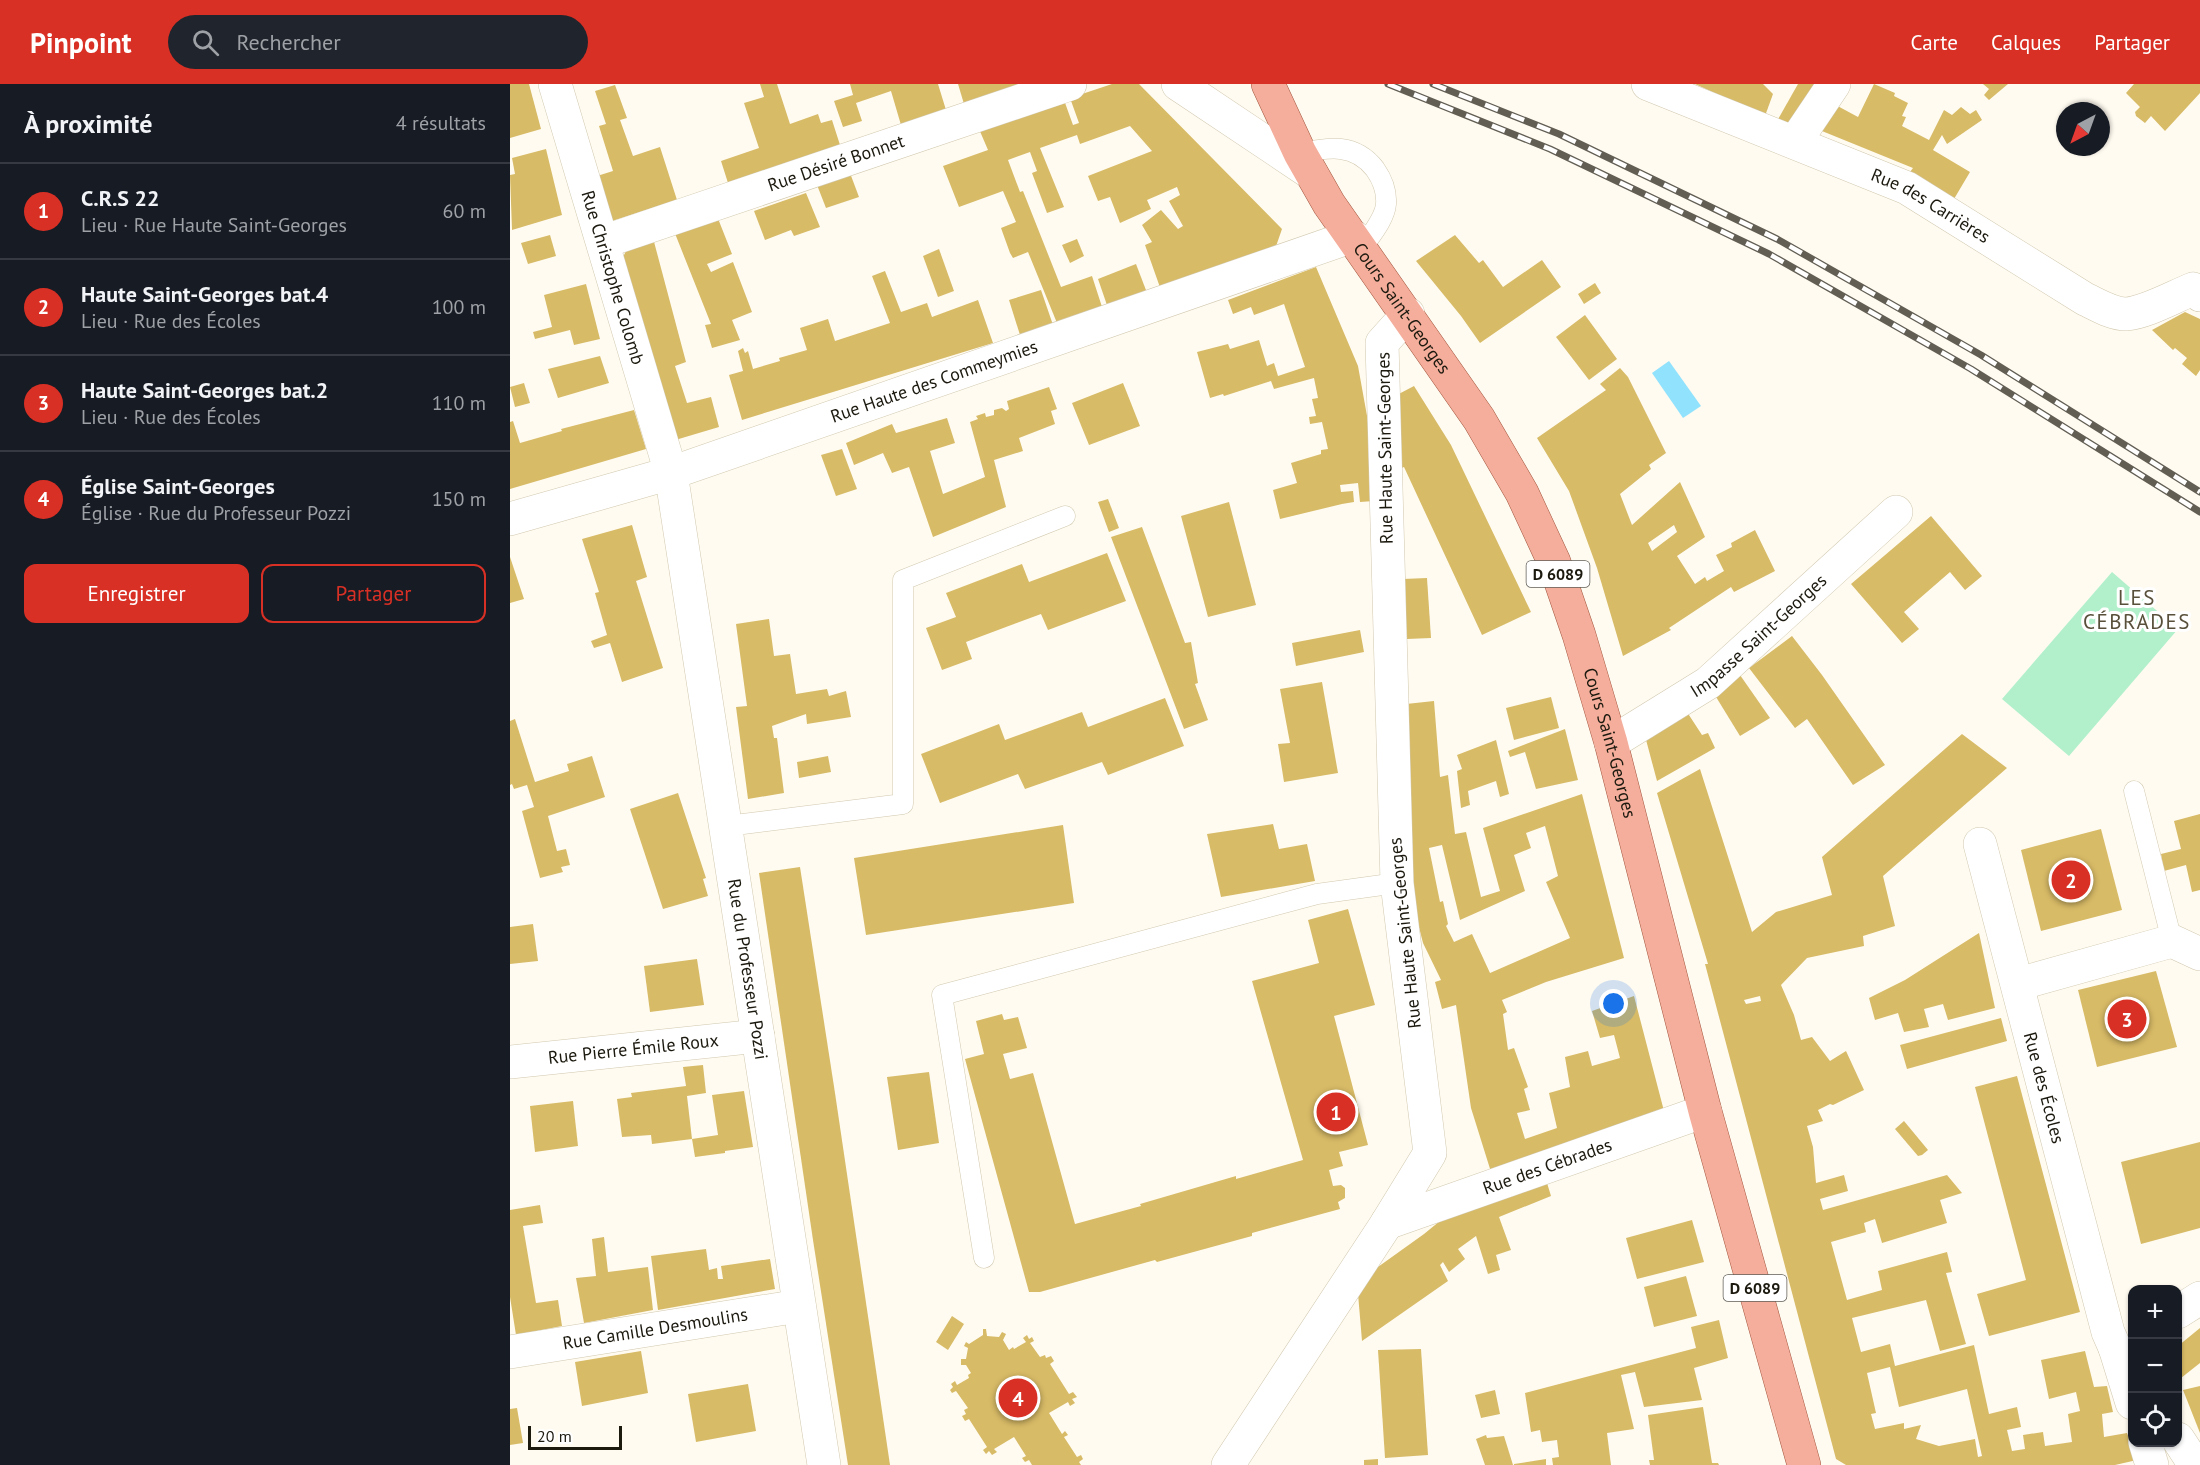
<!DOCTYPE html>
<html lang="fr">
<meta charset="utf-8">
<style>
:root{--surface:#171b24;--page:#20242c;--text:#f1f3f6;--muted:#9ea1a6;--line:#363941;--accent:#d93025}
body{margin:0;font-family:"PT Sans",sans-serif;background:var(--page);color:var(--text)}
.controls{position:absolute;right:18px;bottom:18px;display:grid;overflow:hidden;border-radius:12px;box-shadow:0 2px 4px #0004}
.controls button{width:54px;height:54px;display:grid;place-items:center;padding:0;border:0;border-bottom:2px solid var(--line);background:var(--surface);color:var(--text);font:30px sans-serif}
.compass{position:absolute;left:1546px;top:18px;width:54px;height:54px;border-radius:50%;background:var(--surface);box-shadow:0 2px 4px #0004;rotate:221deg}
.scale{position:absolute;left:18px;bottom:15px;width:94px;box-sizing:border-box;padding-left:6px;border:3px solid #1c190f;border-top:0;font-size:16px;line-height:21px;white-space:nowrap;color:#1c190f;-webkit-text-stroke:4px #fff;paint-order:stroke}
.you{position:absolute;left:1104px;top:920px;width:21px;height:21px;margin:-15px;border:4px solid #fff;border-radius:50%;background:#1a73e8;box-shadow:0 0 0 9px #1a73e833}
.badge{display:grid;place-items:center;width:39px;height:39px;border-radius:50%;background:var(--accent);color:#fff;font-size:20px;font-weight:700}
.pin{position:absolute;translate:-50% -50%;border:3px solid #fff;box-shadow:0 2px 6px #0006}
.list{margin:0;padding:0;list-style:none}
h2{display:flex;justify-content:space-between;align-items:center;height:78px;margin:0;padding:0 24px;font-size:26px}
h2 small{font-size:20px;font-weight:400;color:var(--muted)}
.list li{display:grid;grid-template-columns:39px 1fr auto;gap:18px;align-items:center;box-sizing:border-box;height:96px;padding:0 24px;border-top:2px solid var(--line)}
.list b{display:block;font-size:22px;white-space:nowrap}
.list p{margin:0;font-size:20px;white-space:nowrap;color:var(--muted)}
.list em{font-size:20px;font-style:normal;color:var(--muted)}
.actions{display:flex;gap:12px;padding:18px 24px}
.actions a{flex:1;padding:14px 0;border:2px solid var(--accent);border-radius:12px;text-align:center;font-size:21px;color:var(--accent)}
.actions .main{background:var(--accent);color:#fff}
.icon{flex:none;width:33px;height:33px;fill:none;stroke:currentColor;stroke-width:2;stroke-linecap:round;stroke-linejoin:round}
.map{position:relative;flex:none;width:1690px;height:1381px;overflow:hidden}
header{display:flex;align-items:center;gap:36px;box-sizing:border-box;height:84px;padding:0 30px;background:var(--accent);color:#fff}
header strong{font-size:28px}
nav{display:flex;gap:33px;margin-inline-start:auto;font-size:21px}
.search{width:420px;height:54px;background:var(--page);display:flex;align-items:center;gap:15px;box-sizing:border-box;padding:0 21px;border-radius:33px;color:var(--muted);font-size:22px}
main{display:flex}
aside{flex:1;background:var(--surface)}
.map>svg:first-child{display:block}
.green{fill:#b1f0cb}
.water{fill:#91e2fd}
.building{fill:#d8bb67;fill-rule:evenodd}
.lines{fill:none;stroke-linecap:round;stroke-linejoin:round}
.service-casing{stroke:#d1c8ae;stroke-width:21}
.minor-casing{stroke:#d1c8ae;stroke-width:34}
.primary-casing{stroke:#a3573f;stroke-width:34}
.service{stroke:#fff;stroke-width:20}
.minor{stroke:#fff;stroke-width:33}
.primary{stroke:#f4ae9b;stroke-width:33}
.rail-casing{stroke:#625e54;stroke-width:7}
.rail{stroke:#fff;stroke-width:4.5;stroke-dasharray:14;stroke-linecap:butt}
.labels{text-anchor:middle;stroke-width:6;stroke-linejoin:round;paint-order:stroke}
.shield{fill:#fff;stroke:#605e57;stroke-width:1.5}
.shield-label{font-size:16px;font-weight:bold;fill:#1c190f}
.street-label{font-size:18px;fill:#1c190f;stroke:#fff}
.quarter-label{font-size:21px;letter-spacing:1.5px;fill:#58503a;stroke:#fff}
</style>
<header>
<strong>Pinpoint</strong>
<div class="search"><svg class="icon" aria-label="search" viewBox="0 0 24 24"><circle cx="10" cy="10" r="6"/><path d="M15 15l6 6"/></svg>Rechercher</div>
<nav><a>Carte</a><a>Calques</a><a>Partager</a></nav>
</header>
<main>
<aside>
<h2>À proximité<small>4 résultats</small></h2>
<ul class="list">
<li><span class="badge">1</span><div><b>C.R.S 22</b><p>Lieu · Rue Haute Saint-Georges</p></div><em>60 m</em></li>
<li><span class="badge">2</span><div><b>Haute Saint-Georges bat.4</b><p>Lieu · Rue des Écoles</p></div><em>100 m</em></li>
<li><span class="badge">3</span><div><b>Haute Saint-Georges bat.2</b><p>Lieu · Rue des Écoles</p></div><em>110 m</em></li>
<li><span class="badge">4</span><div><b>Église Saint-Georges</b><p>Église · Rue du Professeur Pozzi</p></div><em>150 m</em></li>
</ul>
<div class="actions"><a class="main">Enregistrer</a><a>Partager</a></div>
</aside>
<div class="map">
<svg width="1690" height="1381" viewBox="0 0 1690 1381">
<rect width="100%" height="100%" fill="#fffbf1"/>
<polygon class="green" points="1602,488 1668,545 1559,672 1492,615"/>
<polygon class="water" points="1159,277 1191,322 1173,334 1142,289"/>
<g class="building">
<polygon points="0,0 19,0 31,45 0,54"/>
<polygon points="250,0 267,0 280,40 308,30 311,39 322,36 330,61 218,99 211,77 249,64 234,19 254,13"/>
<polygon points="340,0 428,0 436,26 391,41 381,7 346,19 352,37 333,43 324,17 343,11"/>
<polygon points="448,0 512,0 454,20"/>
<polygon points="602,0 629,0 772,145 764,168 652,209 635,161 642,158 632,141 651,126 668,145 673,142 659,117 670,111 667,103 637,116 641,125 610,139 600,113 588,117 578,92 642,67 620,42 570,60 567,51 530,64 554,123 537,129 522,89 527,87 520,68 498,76 510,108 513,107 551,203 582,192 593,226 547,239 518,168 503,174 500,169 491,144 506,138 493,107 449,123 433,82 478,66 469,45 554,16 563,41 569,39 560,14"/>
<polygon points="1185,0 1253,0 1263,10 1255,32"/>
<polygon points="1288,0 1313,0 1284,44 1267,37"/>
<polygon points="1364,0 1385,9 1384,12 1398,19 1392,32 1396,33 1392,42 1419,56 1434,26 1442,31 1451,23 1460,30 1466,26 1472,36 1437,60 1432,51 1423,66 1460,88 1444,115 1400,88 1403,84 1307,45 1322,19 1348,33"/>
<polygon points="1473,0 1498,0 1479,16 1474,11 1479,5"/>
<polygon points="1624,0 1690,0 1690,9 1655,47 1641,32 1635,39 1626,32 1625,28 1630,23 1616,9"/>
<polygon points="105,1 117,34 110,36 123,72 150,63 167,116 99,138 87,92 103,87 89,42 96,40 85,7"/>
<polygon points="36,65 52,131 2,146 0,91 5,90 2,74"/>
<polygon points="340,89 349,113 316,124 307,101"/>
<polygon points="296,109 310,143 284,152 281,146 255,156 244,127"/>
<polygon points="207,132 222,170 197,180 201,188 223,178 242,228 222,236 230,256 202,264 195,241 201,240 164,147"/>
<polygon points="40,151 46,172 18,180 11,159"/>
<polygon points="945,151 969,179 973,176 993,203 1032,176 1051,203 970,259 951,232 906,177"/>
<polygon points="143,154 176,278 165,282 177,319 201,313 209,343 162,357 113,173 117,165"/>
<polygon points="567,155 574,172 560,179 552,161"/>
<polygon points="429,165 444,207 428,213 413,172"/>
<polygon points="626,180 639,214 598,224 588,195"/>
<polygon points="806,183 848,282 863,365 864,417 850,418 848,399 830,401 831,408 843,407 844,418 832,420 770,435 763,406 787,399 781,379 811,370 811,366 818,365 812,338 800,340 799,333 806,332 802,315 808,314 804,294 764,305 761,297 714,312 713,310 700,314 687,268 718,260 720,265 749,256 757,282 764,279 768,292 795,283 774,220 744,231 741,223 723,230 718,216"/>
<polygon points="375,187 391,228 417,219 422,233 468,216 483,259 232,336 219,291 233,287 228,267 233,264 235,269 238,267 243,285 270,277 269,274 297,266 290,244 318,235 325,257 380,239 362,192"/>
<polygon points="1085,199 1091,209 1074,220 1068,210"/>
<polygon points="76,200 90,255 64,261 60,246 25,255 23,248 42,243 34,211"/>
<polygon points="531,206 543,241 510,251 499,216"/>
<polygon points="1675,228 1690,235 1690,286 1686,292 1672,280 1677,274 1665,264 1663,266 1642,246"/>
<polygon points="1075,231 1107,275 1079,296 1046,253"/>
<polygon points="90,272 99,299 48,314 38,285"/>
<path d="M1110 284 1118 293 1156 369 1139 381 1141 385 1110 410 1122 441 1170 398 1195 453 1167 472 1185 500 1195 493 1197 497 1214 487 1206 471 1222 463 1221 459 1245 446 1265 487 1224 508 1221 503 1159 544 1161 546 1113 572 1087 484 1059 407 1027 354 1096 306 1090 300ZM1164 441 1167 448 1142 467 1138 459Z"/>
<polygon points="14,299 20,319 5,323 0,303"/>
<polygon points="613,299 630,342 579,361 562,319"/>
<polygon points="904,302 941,361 1021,528 972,551 894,383 887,386 883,313"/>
<polygon points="539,303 547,325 541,327 545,340 509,354 513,367 484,376 496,423 423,453 399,383 382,389 373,369 344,381 336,359 382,340 386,349 437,334 445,359 420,367 433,410 475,393 460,338 468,335 466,332 475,329 476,333 484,331 484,326 492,324 496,327 499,325 497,317"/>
<polygon points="124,326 136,365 0,405 0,338 3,337 10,359 52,347 51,345"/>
<polygon points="332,365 347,405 326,412 311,371"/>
<polygon points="598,415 609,444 599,448 588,418"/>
<polygon points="719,418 746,521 698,533 671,432"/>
<polygon points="1421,432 1472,492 1455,506 1440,488 1394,528 1409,545 1392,559 1341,500"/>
<polygon points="122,441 137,493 126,497 153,584 112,598 100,559 84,564 81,557 97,551 85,509 89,508 72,455"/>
<polygon points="632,443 675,559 681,558 688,599 685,600 698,636 674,645 601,453"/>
<polygon points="597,469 616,517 538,546 531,530 456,558 462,575 432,586 416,544 446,533 436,509 512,480 519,498"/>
<polygon points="0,473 14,515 0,519"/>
<polygon points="917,494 921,554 897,555 893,495"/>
<polygon points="259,535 264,572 280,570 286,610 317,605 319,612 336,607 341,633 297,640 296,630 262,642 264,654 267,654 274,709 238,715 226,623 237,622 226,540"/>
<polygon points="850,546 854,568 786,582 782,559"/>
<polygon points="1282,552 1312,591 1375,681 1343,701 1297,635 1285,644 1239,584"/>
<polygon points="1230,591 1260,634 1230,652 1203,608"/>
<polygon points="812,598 828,689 774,698 768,660 780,659 770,605"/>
<polygon points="1041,613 1049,644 1004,656 996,624"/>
<polygon points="655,614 674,662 598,691 592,678 515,705 508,690 430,719 411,670 489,640 495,656 572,628 578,643"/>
<path d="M924 617 930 693 938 691 945 750 956 748 971 813 990 807 973 744 1072 710 1114 874 1036 898 992 916 997 928 993 930 998 966 1004 964 1018 1003 1014 1005 1020 1026 1007 1029 1015 1055 1047 1044 1039 1009 1060 1003 1055 973 1078 967 1082 982 1110 974 1104 951 1090 954 1082 927 1124 912 1154 1027 981 1088 961 1024 946 921 932 925 925 898 931 896 913 859 897 796 896 620ZM1035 742 1048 792 1036 798 1060 854 980 889 962 850 944 858 936 842 938 840 933 817 930 818 919 764 932 761 950 836 1015 807 1004 771 1021 764 1016 749Z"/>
<polygon points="1177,628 1192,651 1198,649 1205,664 1147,697 1135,652"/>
<polygon points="5,635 25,698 59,687 57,680 82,672 95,713 38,732 47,767 56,765 60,781 51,783 53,788 30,794 12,727 24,723 17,701 4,705 2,700 0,701 0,637"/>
<polygon points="1055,645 1068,696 1026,705 1015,668 1000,673 998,667"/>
<path d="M1452 650 1497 684 1373 792 1385 842 1353 852 1354 862 1297 874 1271 901 1284 931 1291 956 1302 953 1320 977 1336 967 1354 1006 1323 1021 1320 1020 1308 1026 1313 1037 1297 1042 1303 1063 1306 1099 1334 1091 1338 1107 1310 1115 1313 1126 1437 1091 1452 1109 1430 1116 1437 1139 1372 1159 1365 1135 1354 1139 1356 1148 1321 1158 1337 1216 1372 1206 1368 1187 1437 1168 1442 1188 1436 1189 1456 1260 1430 1267 1416 1216 1342 1234 1351 1268 1380 1260 1385 1282 1464 1261 1479 1330 1507 1323 1511 1343 1497 1346 1502 1367 1515 1365 1513 1351 1533 1348 1535 1362 1562 1358 1558 1330 1570 1327 1566 1308 1539 1315 1531 1276 1575 1267 1584 1303 1597 1302 1603 1328 1592 1330 1594 1353 1617 1349 1627 1376 1605 1381H1336L1326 1375 1195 880H1198L1147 709 1190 685 1242 848 1266 828 1322 811 1312 773ZM1250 912 1251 917 1236 920 1234 916ZM1380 1283 1389 1323 1457 1305 1472 1372 1468 1373 1465 1355 1429 1362 1406 1355 1411 1341 1394 1345V1339L1365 1345 1361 1330 1366 1329 1357 1289Z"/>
<polygon points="986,656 999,710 990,713 986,697 958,707 960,721 951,724 947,687 952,685 947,671"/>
<polygon points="318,672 321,688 289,694 287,678"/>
<polygon points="168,709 196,794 193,795 198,812 153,825 120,725"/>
<polygon points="1690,730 1690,806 1682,808 1676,781 1654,787 1651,770 1671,765 1664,737"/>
<polygon points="763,740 769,765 797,760 805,797 711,813 697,750"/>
<polygon points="553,741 564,819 356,851 344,774"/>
<polygon points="1591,745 1612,826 1531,847 1511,766"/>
<polygon points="290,783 325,1009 380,1381 338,1381 303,1156 249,789"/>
<polygon points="838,825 865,921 824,932 858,1061 829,1068 833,1082 819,1086 823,1102 831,1101 835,1104 835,1114 828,1118 830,1125 742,1149 742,1152 647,1178 645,1176 530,1208 519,1208 455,975 474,970 466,937 492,930 494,936 508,933 517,964 493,970 500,995 523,989 565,1140 631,1122 630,1120 726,1092 726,1095 793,1076 742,897 809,879 798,836"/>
<polygon points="23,840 28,877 0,880 0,843"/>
<polygon points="1469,849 1485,924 1438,936 1433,920 1414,925 1419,943 1394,948 1388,929 1365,936 1359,914 1395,896"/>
<polygon points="187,875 194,921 140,928 134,882"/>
<polygon points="1646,887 1667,963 1587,983 1568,906"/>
<polygon points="1491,934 1497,957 1397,985 1390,961"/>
<polygon points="193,981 196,1009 177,1012 182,1055 208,1051 202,1011 234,1007 243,1063 215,1067 215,1069 185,1073 182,1055 142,1060 141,1051 112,1053 107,1015 122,1013 121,1009 176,1002 173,983"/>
<polygon points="419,988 429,1059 388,1066 377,993"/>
<polygon points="1507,992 1570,1228 1479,1252 1467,1210 1516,1196 1465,1003"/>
<polygon points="63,1017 68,1062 25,1068 20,1022"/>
<polygon points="1394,1037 1418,1066 1412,1071 1408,1072 1385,1045"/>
<polygon points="1690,1058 1690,1144 1631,1160 1611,1078"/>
<polygon points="1033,1086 1041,1112 989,1133 1001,1166 986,1171 990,1186 978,1190 966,1152 948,1165 955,1175 939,1188 933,1178 930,1181 938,1197 852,1257 847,1198 914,1150 952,1119"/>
<polygon points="30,1121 33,1139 13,1142 26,1219 48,1216 52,1242 6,1251 0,1213 0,1126"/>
<polygon points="1182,1136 1194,1178 1127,1195 1116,1154"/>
<polygon points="94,1153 98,1188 138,1183 143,1226 74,1239 66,1194 86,1192 82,1155"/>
<polygon points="196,1165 199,1186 207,1184 208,1195 213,1195 211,1182 260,1175 265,1205 148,1226 141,1172"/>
<polygon points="1176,1192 1187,1232 1144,1243 1134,1203"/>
<polygon points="442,1232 454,1240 438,1266 426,1258"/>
<polygon points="1209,1236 1218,1274 1184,1284 1192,1316 1134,1323 1125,1288 1111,1291 1124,1345 1097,1349 1101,1381 1043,1381 1042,1374 1049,1373 1047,1356 1032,1358 1030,1346 1021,1348 1015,1309 1186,1264 1181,1243"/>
<polygon points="1690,1244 1690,1279 1671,1294 1668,1288 1668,1262"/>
<polygon points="473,1245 476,1245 477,1252 489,1253 492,1248 496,1250 493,1256 499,1266 503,1263 504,1265 516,1258 513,1254 517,1251 519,1255 522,1253 524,1257 520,1259 530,1273 535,1271 536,1274 541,1272 544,1277 540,1280 559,1310 563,1308 567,1313 562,1315 565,1319 560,1322 558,1318 539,1329 552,1350 555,1347 558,1351 554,1353 567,1373 571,1371 573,1375 569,1378 571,1381 522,1381 519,1376 515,1378 512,1374 516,1372 504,1353 484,1365 487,1368 482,1371 479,1367 476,1370 473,1366 477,1363 459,1335 455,1337 452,1332 456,1330 454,1326 458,1324 446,1307 442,1309 440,1306 443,1303 441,1300 445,1297 447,1301 459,1294 458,1291 461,1289 456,1281 451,1281 451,1275 456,1275 458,1264 454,1262 456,1258 459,1260 473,1251"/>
<polygon points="911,1265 918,1371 875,1374 868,1266"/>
<polygon points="131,1267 138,1309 72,1322 65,1278"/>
<polygon points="238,1300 246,1347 186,1358 178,1310"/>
<polygon points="1690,1302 1690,1349 1673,1306"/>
<polygon points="985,1306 990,1330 971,1334 965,1311"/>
<polygon points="1193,1323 1202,1379 1208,1379 1209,1381 1140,1381 1139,1376 1144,1376 1138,1331"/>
<polygon points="7,1324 13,1359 0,1361 0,1325"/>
<polygon points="976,1351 977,1354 994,1352 1003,1381 975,1381 966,1355"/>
<polygon points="868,1375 868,1381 854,1381 854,1376"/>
<polygon points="1036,1375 1036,1381 1004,1381 1004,1380"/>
</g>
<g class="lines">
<g class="service-casing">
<g id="service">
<path d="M790 69C819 63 845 59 865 85 872 95 877 107 876 120 875 135 860 152 852 164"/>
<polyline points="1624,707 1662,857"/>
<polyline points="217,742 393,720 393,496 555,432"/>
<polyline points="474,1174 432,911 807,810 887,799"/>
</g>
</g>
<g class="minor-casing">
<g id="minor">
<path id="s1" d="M45 0 161 389 314 1381"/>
<polyline points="668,0 801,89"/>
<path id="s2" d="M1138 0 1397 104 1575 215C1588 221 1602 230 1616 230 1635 229 1665 212 1683 205L1690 211"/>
<polyline points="1285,58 1324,0"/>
<path id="s3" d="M93 158 560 0"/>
<path id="s4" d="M0 435 161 389 843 152"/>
<path id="s5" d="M1101 659 1198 599 1386 428"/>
<path id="s6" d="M1470 760 1598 1248 1605 1264"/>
<polyline points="1508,900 1662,857 1690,870"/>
<path id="s7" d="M0 978 248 952"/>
<path id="s8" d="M877 1139 1195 1027"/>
<polyline points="1668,1228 1690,1214"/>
<path id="s9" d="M0 1268 289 1222"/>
<polyline points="1622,1289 1605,1264 1622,1319"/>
<polyline points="1668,1355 1685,1381"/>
<polyline points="1635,1358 1642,1381"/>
<polyline points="718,1381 877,1139 920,1069 887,799 872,259 898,230"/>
</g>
</g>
<g class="primary-casing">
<g id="primary">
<path id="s10" d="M758 0 790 69 819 120 969 335 1012 409 1044 478 1069 551 1101 659 1195 1027 1294 1381"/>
</g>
</g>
<use href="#service" class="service"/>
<use href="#minor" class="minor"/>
<use href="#primary" class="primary"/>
<g class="rail-casing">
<g id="rail">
<polyline points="878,0 1040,65 1259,170 1461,285 1690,428"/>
<polyline points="923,0 1049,50 1267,155 1471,271 1690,408"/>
</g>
</g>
<use href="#rail" class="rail"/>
</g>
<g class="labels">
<g class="shield">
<rect x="1016.5" y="477" width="63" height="26" rx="4.5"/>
<rect x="1213.5" y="1191" width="63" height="26" rx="4.5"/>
</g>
<g class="shield-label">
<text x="1048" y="496">D 6089</text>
<text x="1245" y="1210">D 6089</text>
</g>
<g class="street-label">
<text dy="6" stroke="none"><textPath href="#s3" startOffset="246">Rue Désiré Bonnet</textPath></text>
<text dy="6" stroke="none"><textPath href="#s2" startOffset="308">Rue des Carrières</textPath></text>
<text dy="6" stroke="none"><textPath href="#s1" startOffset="202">Rue Christophe Colomb</textPath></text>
<text dy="6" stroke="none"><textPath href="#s10" startOffset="262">Cours Saint-Georges</textPath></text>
<text dy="6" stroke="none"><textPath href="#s4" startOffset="446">Rue Haute des Commeymies</textPath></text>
<text transform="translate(875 364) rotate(-91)" y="6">Rue Haute Saint-Georges</text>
<text dy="6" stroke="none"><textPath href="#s5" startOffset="183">Impasse Saint-Georges</textPath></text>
<text dy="6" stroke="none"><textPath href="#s10" startOffset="748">Cours Saint-Georges</textPath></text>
<text transform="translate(895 849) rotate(-96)" y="6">Rue Haute Saint-Georges</text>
<text dy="6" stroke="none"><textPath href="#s1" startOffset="908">Rue du Professeur Pozzi</textPath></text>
<text dy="6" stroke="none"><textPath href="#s7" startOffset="124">Rue Pierre Émile Roux</textPath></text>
<text dy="6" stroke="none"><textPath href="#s6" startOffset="252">Rue des Écoles</textPath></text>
<text dy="6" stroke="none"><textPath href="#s8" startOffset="170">Rue des Cébrades</textPath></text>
<text dy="6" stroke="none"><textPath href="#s9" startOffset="147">Rue Camille Desmoulins</textPath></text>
</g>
<g class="quarter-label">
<text x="1627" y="521">LES<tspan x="1627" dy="24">CÉBRADES</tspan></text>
</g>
</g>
</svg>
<div class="controls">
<button>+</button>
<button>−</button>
<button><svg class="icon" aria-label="locate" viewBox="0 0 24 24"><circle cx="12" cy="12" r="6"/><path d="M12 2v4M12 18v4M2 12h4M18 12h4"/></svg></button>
</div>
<svg class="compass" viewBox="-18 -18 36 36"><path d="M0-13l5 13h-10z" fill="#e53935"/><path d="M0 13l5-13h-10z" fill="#9ea1a6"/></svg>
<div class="scale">20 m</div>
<div class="you"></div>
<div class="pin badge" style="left:826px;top:1028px">1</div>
<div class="pin badge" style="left:1561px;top:796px">2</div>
<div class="pin badge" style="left:1617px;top:935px">3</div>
<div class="pin badge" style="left:508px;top:1314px">4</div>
</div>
</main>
